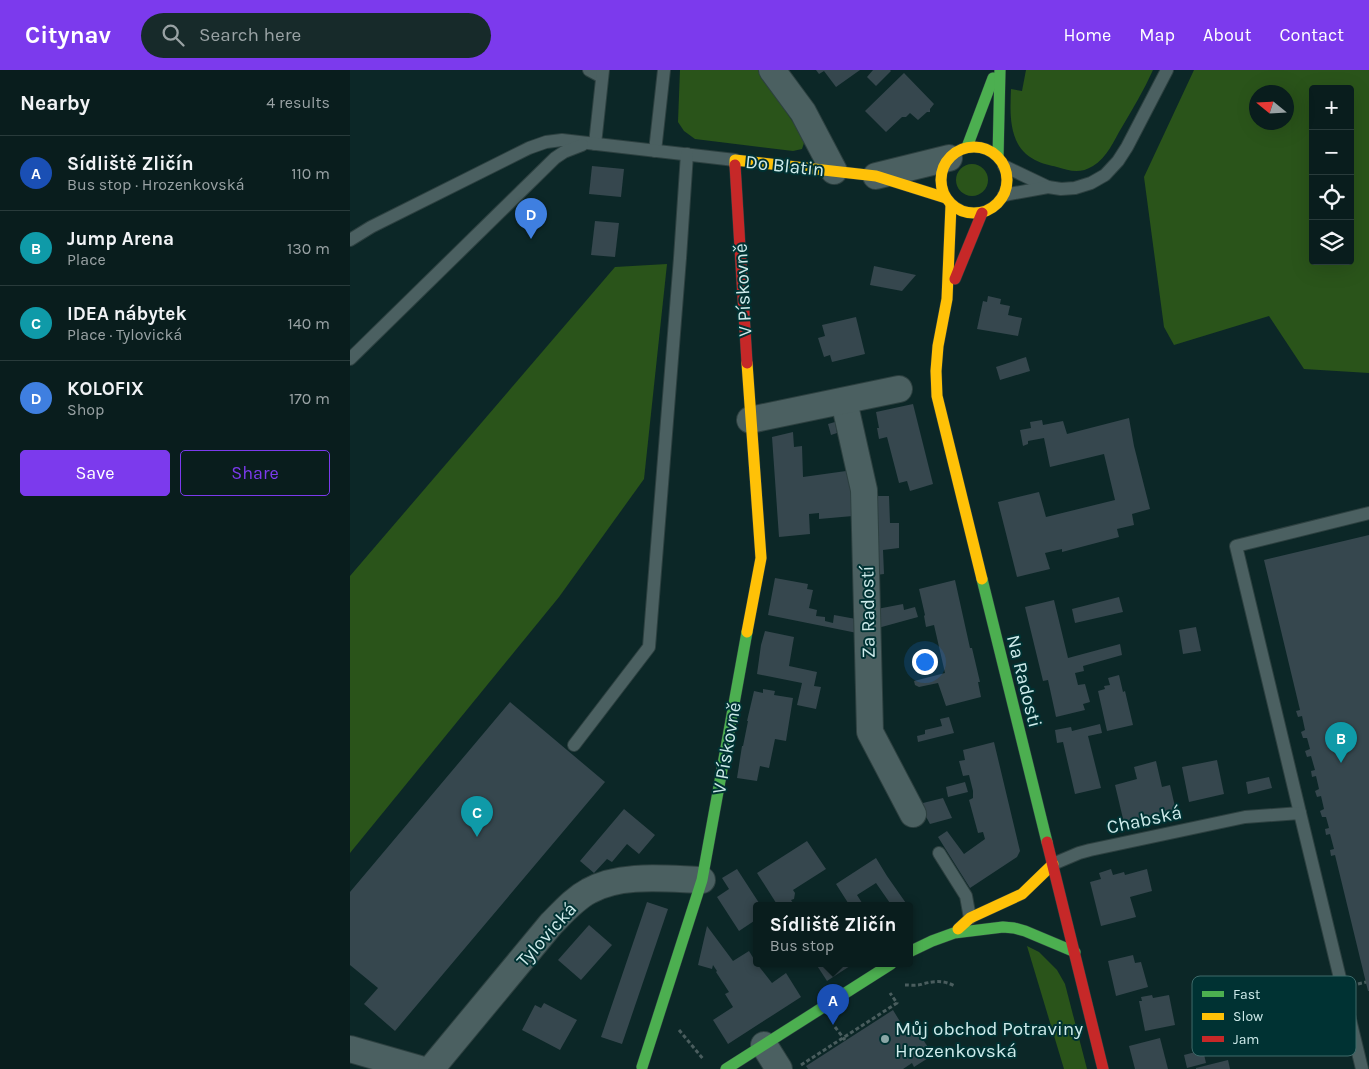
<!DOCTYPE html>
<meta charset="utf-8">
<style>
:root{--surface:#091d1d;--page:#172a2a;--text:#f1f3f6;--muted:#99a2a4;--line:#293b3b;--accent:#7c3aed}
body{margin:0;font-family:Karla,sans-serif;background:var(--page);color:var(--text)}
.controls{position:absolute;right:15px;top:15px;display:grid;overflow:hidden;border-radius:5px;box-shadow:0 5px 20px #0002}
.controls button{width:45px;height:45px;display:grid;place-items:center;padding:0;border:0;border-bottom:1px solid var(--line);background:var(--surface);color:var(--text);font:25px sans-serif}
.compass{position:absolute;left:899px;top:15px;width:45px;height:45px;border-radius:50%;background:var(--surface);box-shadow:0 5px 20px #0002;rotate:288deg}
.you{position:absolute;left:574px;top:591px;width:18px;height:18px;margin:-12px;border:4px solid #fff;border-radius:50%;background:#1a73e8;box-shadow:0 0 0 8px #1a73e833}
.badge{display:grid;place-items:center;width:32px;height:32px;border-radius:50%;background:var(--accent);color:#fff;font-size:16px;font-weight:700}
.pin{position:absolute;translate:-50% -41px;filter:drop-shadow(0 1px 2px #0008)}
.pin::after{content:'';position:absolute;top:26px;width:18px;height:15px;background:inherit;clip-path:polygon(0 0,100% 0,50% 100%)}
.popup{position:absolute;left:403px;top:832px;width:160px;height:65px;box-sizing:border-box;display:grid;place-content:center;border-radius:5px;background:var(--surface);filter:drop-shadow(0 1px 4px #0005);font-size:16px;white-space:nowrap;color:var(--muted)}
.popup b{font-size:19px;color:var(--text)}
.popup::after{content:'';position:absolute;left:50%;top:100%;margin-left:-10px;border:10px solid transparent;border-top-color:var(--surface)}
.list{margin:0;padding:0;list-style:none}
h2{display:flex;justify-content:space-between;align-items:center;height:65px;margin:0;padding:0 20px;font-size:21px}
h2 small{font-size:16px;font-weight:400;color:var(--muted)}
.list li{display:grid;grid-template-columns:32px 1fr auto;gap:15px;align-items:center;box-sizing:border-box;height:75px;padding:0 20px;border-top:1px solid var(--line)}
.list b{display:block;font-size:19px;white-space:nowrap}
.list p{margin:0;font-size:16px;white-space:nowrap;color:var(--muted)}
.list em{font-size:16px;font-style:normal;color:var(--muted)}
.actions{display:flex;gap:10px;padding:15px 20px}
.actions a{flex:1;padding:11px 0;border:1px solid var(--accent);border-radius:5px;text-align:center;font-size:18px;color:var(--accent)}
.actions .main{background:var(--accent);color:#fff}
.icon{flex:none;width:28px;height:28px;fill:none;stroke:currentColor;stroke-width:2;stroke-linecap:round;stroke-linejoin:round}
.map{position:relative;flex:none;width:1019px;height:999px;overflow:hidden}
header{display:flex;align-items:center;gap:30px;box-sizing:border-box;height:70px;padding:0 25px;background:var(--accent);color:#fff}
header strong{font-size:24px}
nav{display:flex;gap:28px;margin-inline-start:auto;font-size:18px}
.search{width:350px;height:45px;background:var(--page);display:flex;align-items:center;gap:12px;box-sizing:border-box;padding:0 18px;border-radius:28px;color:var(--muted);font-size:19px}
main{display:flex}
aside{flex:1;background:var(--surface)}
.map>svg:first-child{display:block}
.green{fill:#2a541a;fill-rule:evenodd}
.building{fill:#36474e}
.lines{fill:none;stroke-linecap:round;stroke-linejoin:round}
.lane-casing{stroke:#2d4040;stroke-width:14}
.street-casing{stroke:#2d4040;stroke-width:28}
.fast-casing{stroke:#2d4040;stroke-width:12}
.slow-casing{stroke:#2d4040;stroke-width:12}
.jam-casing{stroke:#2d4040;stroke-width:12}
.path{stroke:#4a5d5e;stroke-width:3;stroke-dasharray:4 2.5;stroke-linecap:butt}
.lane{stroke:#4b6061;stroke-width:12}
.street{stroke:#4b6061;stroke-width:26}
.fast{stroke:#4caf50;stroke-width:11}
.slow{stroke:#ffc107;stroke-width:11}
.jam{stroke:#c62828;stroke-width:11}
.poi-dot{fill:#8aa6a6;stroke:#003233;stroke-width:2}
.labels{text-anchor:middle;stroke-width:4;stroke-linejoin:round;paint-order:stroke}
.street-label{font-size:19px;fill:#ceebeb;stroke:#003233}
.poi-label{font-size:19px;fill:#ceebeb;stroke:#003233;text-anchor:start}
.key{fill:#003233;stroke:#3e6a6a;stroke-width:1}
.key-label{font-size:14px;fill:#ceebeb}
</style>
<header>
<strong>Citynav</strong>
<div class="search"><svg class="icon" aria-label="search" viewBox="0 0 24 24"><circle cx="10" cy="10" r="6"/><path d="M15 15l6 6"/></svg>Search here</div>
<nav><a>Home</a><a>Map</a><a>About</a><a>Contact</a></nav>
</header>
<main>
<aside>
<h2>Nearby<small>4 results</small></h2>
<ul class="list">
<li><span class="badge" style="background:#1a4fb4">A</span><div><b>Sídliště Zličín</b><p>Bus stop · Hrozenkovská</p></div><em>110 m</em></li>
<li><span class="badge" style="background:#0f9aa8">B</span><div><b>Jump Arena</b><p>Place</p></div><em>130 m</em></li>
<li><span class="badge" style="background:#0f9aa8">C</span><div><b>IDEA nábytek</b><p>Place · Tylovická</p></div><em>140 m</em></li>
<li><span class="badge" style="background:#3f7fe0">D</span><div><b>KOLOFIX</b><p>Shop</p></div><em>170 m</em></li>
</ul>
<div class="actions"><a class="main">Save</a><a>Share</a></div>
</aside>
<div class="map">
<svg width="1019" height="999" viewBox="0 0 1019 999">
<rect width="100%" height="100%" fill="#0c2727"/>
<g class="green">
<polygon points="330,0 408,0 455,70 452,79 443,81 345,69 334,61 328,52"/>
<path d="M676 0H803C794 20 783 38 772 57 764 70 757 88 743 96 730 104 720 101 707 97 700 95 692 94 685 90 658 76 660 45 661 19L672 21Z"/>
<path d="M844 0H1019V303L954 299 919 246 824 275 814 257 794 107ZM963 19H1000V191H963ZM936 22V52H906V22Z"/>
<circle cx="622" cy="110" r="16"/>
<polygon points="317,194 294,409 209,527 0,783 0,506 265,197"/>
<polygon points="677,876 689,882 707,900 715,914 737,999 714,999"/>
</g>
<g class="building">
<polygon points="466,0 510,0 486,17 474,1 469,4"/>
<polygon points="523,0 540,0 541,1 526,16 517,7"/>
<polygon points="554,3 584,34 580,39 580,42 577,42 568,50 560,43 556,47 552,47 536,62 515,41"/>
<polygon points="242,96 274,99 271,127 239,124"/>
<polygon points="245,151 269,153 265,187 241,185"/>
<polygon points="524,196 566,205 552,221 520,215"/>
<polygon points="638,226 651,229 650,234 660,236 658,245 672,248 668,266 627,259 633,231 637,232"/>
<polygon points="506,247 515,284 482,292 480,285 474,287 468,268 475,266 472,255"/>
<polygon points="676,287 680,301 650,310 646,297"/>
<polygon points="563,334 583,414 560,421 557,411 549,413 537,367 529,369 527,358 529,358 526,342"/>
<polygon points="779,348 784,376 800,439 782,444 784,455 767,459 769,467 712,482 712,479 695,483 700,499 667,507 648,432 689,422 696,447 765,430 754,384 700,397 694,368 678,371 678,374 673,376 670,360 681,358 680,352 692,350 693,355 713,351 717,364"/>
<polygon points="485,352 487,363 481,365 478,354"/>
<polygon points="443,362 444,377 452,376 453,407 496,401 502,424 503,446 469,449 469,443 459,444 460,464 429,467 422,367"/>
<polygon points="523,426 539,426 540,453 549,453 549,478 533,480 534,504 526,505"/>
<polygon points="1019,465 1019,921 1018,921 985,785 981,786 980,780 984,779 980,764 976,765 975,759 979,758 976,747 972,747 970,741 974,739 971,726 967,727 965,721 969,719 966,706 962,707 961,701 965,700 961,686 957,687 955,681 960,679 957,668 953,668 951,662 955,660 952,646 948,647 946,641 950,640 914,490"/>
<polygon points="425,508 458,514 457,519 463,520 459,538 467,540 466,546 475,547 475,551 483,553 484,545 506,549 507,563 418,545"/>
<polygon points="605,510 620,578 622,578 630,612 628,612 631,627 596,636 588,613 569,617 565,615 564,611 595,603 584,555 576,557 574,546 575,545 569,519"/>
<polygon points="769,527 773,542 725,553 722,539"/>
<polygon points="704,530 718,588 770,574 772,585 733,596 734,601 725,603 728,615 735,614 740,632 733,634 735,640 706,647 698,610 693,611 675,537"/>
<polygon points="553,534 554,540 565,537 568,547 528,558 527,539"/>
<polygon points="846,557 851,581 833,584 829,560"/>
<polygon points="415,561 444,567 439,596 467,602 464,616 471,617 466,639 447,635 452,613 407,604 411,575"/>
<polygon points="769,605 773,622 775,621 783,655 757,661 748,621 755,619 754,616 760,615 758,608"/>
<polygon points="413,619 425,621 424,625 443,628 436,671 425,669 419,698 410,696 407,711 387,708 392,676 393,676 398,651 397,651 404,621 413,623"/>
<polygon points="160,632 255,712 45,961 14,934 28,918 0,895 0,822"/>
<polygon points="599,647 604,663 568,672 567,666 575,664 575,660 592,656 590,649"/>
<polygon points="750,654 752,663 738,666 751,718 725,724 713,672 707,673 705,660 721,657 722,661"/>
<polygon points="644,672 670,781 667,787 620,818 588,767 597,761 614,784 635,769 633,762 628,763 619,730 623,728 623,721 619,705 613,706 609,691 615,690 613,680"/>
<polygon points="867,690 874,724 839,732 832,697"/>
<polygon points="806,691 812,717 820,715 826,741 774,753 765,715 787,709 784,697"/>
<polygon points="919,707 922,718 898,724 896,712"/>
<polygon points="615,712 618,722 598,727 596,717"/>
<polygon points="593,728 602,748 580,754 569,734"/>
<polygon points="274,739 305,765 289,784 277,774 262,792 257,789 244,803 230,791"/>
<polygon points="457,771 476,799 443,820 445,823 444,829 441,830 445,836 428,836 407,803"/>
<polygon points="526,788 537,806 558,836 542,836 526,813 507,825 514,836 500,836 486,814"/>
<polygon points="387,799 411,836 407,836 407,849 389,861 367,827 379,819 372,808"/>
<polygon points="761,799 763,805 774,802 775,805 797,799 802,821 780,827 786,847 751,856 740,812 751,809 749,803"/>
<polygon points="297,832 318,839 272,974 251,967"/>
<polygon points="239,855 262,875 231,910 208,890"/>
<polygon points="357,856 383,891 399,881 407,894 422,913 436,903 451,927 378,974 363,950 383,937 375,924 379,922 366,902 367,901 363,895 362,899 348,895"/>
<polygon points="783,885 785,893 791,892 798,917 766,926 758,891"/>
<polygon points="466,894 503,894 477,911"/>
<polygon points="802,925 803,928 819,925 825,955 795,961 789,931 792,931 791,927"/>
<polygon points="194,933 227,950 210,980 172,960 185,935 191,938"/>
<polygon points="543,940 557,963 565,958 570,964 574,961 576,965 572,968 583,985 564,997 562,993 553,999 458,999 456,996"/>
<polygon points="810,968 818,999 785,999 779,976"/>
<polygon points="853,980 856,993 837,998 834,985"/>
<polygon points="878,990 880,999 846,999 846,998"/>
</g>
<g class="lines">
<g class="lane-casing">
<g id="lane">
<polyline points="239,0 252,7"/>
<polyline points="245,74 253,0"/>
<polyline points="305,81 314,0"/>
<polyline points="654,96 698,117"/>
<polyline points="654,125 698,117 711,119 725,118 741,113 755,105 768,91 777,77 817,0"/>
<polyline points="0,170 21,157 179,78 196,72 212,70 385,90"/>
<polyline points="0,289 205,88 214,82 232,75"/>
<polyline points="224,675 299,577 330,188 337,84"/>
<polyline points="950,743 886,476 1019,443"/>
<polyline points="589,783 616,826 620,848"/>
<polyline points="703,794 729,783 740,780 895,747 950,743 1012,999"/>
</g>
</g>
<g class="street-casing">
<g id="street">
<polyline points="422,0 453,42 484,101"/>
<polyline points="526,106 599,88"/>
<polyline points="494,331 514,420 520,662 563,744"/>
<polyline points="400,350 549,319"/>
<polyline points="414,975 429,999"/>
<polyline points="0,979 70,999"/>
<path d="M81 999 201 854C213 842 224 829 239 821 271 803 317 809 352 810"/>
</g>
</g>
<g class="fast-casing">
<g id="fast">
<polyline points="617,77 643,8"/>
<polyline points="648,87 650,0"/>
<polyline points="632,509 697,772"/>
<polyline points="559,882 582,871 604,863 653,857 664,858 675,861 725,882"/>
<polyline points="292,997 352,810 397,562"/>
<polyline points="376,999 541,894"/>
</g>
</g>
<g class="slow-casing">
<g id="slow">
<circle cx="624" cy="110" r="33"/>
<polyline points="385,95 385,90 526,106 596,128"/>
<polyline points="601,135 597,229 588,276 586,301 587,326 632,509"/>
<polyline points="397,293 411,488 397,562"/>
<polyline points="608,859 620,848 672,824 703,794"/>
</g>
</g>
<g class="jam-casing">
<g id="jam">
<polyline points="385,95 397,293"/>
<polyline points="605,209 632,143"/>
<polyline points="697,772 753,999"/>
</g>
</g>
<g class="path">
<polyline points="1008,914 1016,912"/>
<path d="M555 915C560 915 567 916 572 914 585 911 593 910 605 916"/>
<polyline points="485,957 495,970"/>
<polyline points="329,960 354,990"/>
<polyline points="451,995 547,933 540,923"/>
</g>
<use href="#lane" class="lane"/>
<use href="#street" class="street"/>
<use href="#fast" class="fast"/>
<use href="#slow" class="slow"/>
<use href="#jam" class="jam"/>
</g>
<circle class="poi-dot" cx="535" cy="969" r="5"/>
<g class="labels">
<g class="street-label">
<text transform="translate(435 95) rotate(6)" y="7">Do Blatin</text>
<text transform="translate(392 220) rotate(-93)" y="7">V Pískovně</text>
<text transform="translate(517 542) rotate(-91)" y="7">Za Radostí</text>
<text transform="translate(675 611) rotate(76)" y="7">Na Radosti</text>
<text transform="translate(376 678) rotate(-80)" y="7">V Pískovně</text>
<text transform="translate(794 749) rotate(-12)" y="7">Chabská</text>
<text transform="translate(196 864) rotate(-48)" y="7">Tylovická</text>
</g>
<g class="poi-label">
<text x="545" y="965">Můj obchod Potraviny<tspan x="545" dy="22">Hrozenkovská</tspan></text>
</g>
</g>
<rect x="842" y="906" width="164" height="80" rx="8" class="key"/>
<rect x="852" y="921" width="22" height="6" fill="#4caf50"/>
<rect x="852" y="943" width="22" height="7" fill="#ffc107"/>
<rect x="852" y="966" width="22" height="6" fill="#c62828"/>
<g class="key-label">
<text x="883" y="929">Fast</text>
<text x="883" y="951">Slow</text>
<text x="883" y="974">Jam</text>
</g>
</svg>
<div class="controls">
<button>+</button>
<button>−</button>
<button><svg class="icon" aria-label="locate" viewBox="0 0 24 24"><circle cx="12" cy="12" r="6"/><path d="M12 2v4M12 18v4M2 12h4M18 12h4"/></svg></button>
<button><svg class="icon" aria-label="layers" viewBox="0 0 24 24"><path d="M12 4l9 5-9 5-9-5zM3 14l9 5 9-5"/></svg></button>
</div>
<svg class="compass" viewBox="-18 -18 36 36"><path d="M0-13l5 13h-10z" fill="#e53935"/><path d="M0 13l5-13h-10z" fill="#99a2a4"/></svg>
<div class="you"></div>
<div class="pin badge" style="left:483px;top:955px;background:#1a4fb4">A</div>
<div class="popup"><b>Sídliště Zličín</b>Bus stop</div>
<div class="pin badge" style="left:991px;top:693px;background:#0f9aa8">B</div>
<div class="pin badge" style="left:127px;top:767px;background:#0f9aa8">C</div>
<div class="pin badge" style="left:181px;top:169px;background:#3f7fe0">D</div>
</div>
</main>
